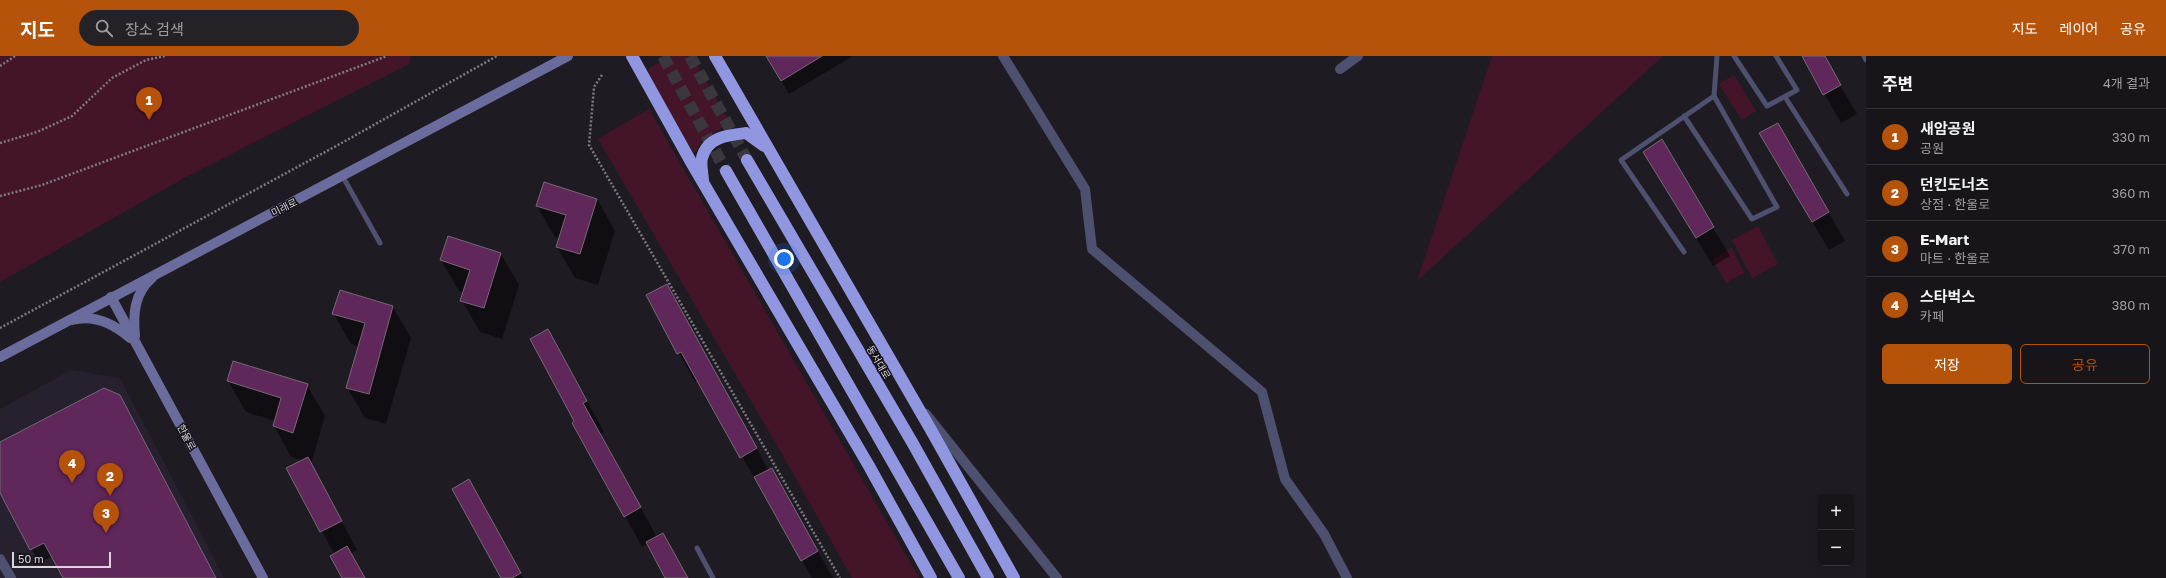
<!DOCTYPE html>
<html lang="ko">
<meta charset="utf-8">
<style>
:root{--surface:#17141a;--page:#242127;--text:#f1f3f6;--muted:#9e9ea2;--line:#363339;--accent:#b45309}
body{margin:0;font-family:"Golos Text","Noto Sans KR",sans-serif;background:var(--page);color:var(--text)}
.controls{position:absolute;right:12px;bottom:12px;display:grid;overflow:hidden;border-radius:6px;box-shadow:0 2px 10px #0003}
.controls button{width:36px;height:36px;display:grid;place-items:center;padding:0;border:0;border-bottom:1px solid var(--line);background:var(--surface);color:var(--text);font:20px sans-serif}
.scale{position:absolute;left:12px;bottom:10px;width:99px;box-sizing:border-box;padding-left:4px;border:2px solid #d8d5db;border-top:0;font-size:11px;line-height:14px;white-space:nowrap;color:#d8d5db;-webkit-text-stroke:3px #16121a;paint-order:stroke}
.you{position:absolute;left:784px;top:203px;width:14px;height:14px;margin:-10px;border:3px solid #fff;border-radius:50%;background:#1a73e8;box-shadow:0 0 0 6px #1a73e833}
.badge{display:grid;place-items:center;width:26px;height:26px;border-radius:50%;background:var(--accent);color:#fff;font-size:13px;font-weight:700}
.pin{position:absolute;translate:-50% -33px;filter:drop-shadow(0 1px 2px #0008)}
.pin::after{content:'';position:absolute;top:21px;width:14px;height:12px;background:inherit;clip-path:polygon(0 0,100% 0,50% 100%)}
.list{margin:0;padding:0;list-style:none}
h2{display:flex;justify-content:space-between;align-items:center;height:52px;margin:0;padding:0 16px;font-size:17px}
h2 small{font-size:13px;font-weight:400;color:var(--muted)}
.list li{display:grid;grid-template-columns:26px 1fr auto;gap:12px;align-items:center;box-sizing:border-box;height:56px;padding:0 16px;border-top:1px solid var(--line)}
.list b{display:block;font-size:15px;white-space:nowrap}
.list p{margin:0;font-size:13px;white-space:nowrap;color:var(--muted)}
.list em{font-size:13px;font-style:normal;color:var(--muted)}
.actions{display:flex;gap:8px;padding:12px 16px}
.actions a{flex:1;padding:9px 0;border:1px solid var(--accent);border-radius:6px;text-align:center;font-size:14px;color:var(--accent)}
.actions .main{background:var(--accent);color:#fff}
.icon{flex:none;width:22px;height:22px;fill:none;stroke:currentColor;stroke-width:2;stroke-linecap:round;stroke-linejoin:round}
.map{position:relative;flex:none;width:1866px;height:522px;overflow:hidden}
header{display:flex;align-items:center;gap:24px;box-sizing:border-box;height:56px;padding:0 20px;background:var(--accent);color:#fff}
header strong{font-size:19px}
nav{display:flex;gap:22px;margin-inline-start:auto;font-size:14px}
.search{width:280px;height:36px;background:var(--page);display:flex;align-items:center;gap:10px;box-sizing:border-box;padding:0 14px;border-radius:22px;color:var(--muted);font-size:15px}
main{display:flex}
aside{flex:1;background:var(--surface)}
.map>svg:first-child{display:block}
.built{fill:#27202f}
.green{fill:#441529}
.shadow{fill:#0007}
.building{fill:#60275b;stroke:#746a72}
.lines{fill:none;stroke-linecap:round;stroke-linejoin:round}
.highway-tunnel{stroke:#3b373f;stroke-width:12;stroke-dasharray:12 6;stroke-linecap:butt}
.path{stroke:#7d7a81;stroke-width:2.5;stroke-dasharray:2 2;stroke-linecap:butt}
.lane{stroke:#4d506e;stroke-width:5}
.street{stroke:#4d506e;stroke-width:10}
.secondary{stroke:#696c9c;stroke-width:10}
.highway{stroke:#9196e1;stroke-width:12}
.labels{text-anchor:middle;stroke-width:3;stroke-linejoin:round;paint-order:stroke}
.street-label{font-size:10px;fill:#d8d5db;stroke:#16121a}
</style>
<header>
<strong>지도</strong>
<div class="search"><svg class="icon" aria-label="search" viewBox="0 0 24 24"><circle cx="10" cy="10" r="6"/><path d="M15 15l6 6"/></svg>장소 검색</div>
<nav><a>지도</a><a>레이어</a><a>공유</a></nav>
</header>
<main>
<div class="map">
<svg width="1866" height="522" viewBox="0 0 1866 522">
<rect width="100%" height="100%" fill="#1f1b23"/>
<polygon class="built" points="71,314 120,322 224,522 0,522 0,353"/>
<g class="green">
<polygon points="0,0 411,0 409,8 186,121 0,226"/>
<polygon points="671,0 692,0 730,67 703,83 694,98 648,18 649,12"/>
<polygon points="1492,0 1663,0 1417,225"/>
<polygon points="1734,19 1756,55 1742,64 1719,28"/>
<polygon points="649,53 919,522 852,522 782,398 598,83"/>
<polygon points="1758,170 1778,208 1752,222 1732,184"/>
<polygon points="1732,192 1744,217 1726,227 1712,203"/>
</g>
<g class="shadow">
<polygon points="767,0 853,0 789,38"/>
<polygon points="1803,0 1823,0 1857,58 1841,67"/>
<polygon points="1778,68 1845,185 1829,194 1777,106"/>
<polygon points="1661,84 1730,200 1713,210 1661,124"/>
<polygon points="597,143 615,175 598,229 575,222 557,191 560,182 555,181 537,150"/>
<polygon points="501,198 519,229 502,283 480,276 462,245 464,237 459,235 441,204"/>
<polygon points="341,235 393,251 411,282 386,368 365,362 347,331 359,291 351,288 334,258"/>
<polygon points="647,240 683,258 769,415 788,442 833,522 812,522 698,324 695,326"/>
<polygon points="565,305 604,376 600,378 657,481 687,522 666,522 648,488 642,491 625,460 576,366"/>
<polygon points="228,325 307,329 325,360 311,408 357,494 350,498 364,522 344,522 335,499 288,413 303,405 291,401 274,370 275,365 246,356"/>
<polygon points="104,333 119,340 215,522 64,522 53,500 39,507 0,435 0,387"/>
<polygon points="486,455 523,522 502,522"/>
</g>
<g class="building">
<polygon points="766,0 822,0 781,25"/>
<polygon points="1802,0 1825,0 1841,29 1823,39"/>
<polygon points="1778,67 1829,156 1812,166 1759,77"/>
<polygon points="1662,83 1714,171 1696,182 1643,96"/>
<polygon points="544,126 597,143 580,198 556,191 566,159 536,150"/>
<polygon points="448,180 501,197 484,252 460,245 470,214 440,204"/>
<polygon points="667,228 757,392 740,402 681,296 677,298 646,239"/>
<polygon points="340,234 393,250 369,338 346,332 365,267 332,258"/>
<polygon points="548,273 587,345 583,347 641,451 624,461 572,367 574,365 530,283"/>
<polygon points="233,305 308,328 293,377 273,370 281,342 227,325"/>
<polygon points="104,332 120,339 216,522 63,522 44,487 30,494 0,437 0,386"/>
<polygon points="308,401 342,465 320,476 286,412"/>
<polygon points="772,412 818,495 801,505 754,421"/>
<polygon points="469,423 521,517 512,522 501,522 452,433"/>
<polygon points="663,477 688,522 665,522 646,486"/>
<polygon points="347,490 365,522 342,522 330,500"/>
</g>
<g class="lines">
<g class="highway-tunnel">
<polyline points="663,0 726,115"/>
<polyline points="690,0 747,104"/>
</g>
<g class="path">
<polyline points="0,10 15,0"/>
<polyline points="602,19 594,31 589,89 840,522"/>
<polyline points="0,87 37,76 72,60 112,22 146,4 165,0"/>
<polyline points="0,140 42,129 387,0"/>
<polyline points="0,272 338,89 497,0"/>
</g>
<g class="lane">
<polyline points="1734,0 1767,50 1797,34 1776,0"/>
<polyline points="1864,0 1866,4"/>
<polyline points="1785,41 1847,138"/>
<polyline points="1684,60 1752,163 1777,151 1714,40"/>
<polyline points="343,121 380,187"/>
<polyline points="1684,196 1621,104 1714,40 1717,0"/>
<polyline points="697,492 713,522"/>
</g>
<g class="street">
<polyline points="1003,0 1085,133 1092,193 1262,336 1285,423 1324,478 1347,522"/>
<polyline points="1340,13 1358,0"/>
<polyline points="926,358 1057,522"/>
<polyline points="0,503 11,522"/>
</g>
<g class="secondary">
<polyline points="111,241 263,522"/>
<path d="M72 264C95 258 114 268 130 282"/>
<path d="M135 280C133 259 134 237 152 222"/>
<polyline points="0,301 568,0"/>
</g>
<g class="highway">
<polyline points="632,0 691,106 869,410 931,522"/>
<polyline points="715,0 931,374 1014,522"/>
<polyline points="747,104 912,386 988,522"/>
<polyline points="726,115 959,522"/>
<path d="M703 125C703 118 700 109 702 102 707 81 728 79 746 77L764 90"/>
</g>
</g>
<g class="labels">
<g class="street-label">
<text transform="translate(284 151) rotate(-27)" y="4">미래로</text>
<text transform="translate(879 306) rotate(60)" y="4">동서대로</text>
<text transform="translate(187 381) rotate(62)" y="4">한울로</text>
</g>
</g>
</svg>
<div class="controls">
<button>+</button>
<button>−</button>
</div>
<div class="scale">50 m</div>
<div class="you"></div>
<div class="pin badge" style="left:149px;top:64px">1</div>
<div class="pin badge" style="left:110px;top:440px">2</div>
<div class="pin badge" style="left:106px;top:477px">3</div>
<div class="pin badge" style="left:72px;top:427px">4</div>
</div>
<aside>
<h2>주변<small>4개 결과</small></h2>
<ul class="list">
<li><span class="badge">1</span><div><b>새암공원</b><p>공원</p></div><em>330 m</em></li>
<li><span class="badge">2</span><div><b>던킨도너츠</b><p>상점 · 한울로</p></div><em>360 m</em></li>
<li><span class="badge">3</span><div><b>E-Mart</b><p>마트 · 한울로</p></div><em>370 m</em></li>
<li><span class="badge">4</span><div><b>스타벅스</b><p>카페</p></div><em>380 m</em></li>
</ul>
<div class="actions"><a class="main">저장</a><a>공유</a></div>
</aside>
</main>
